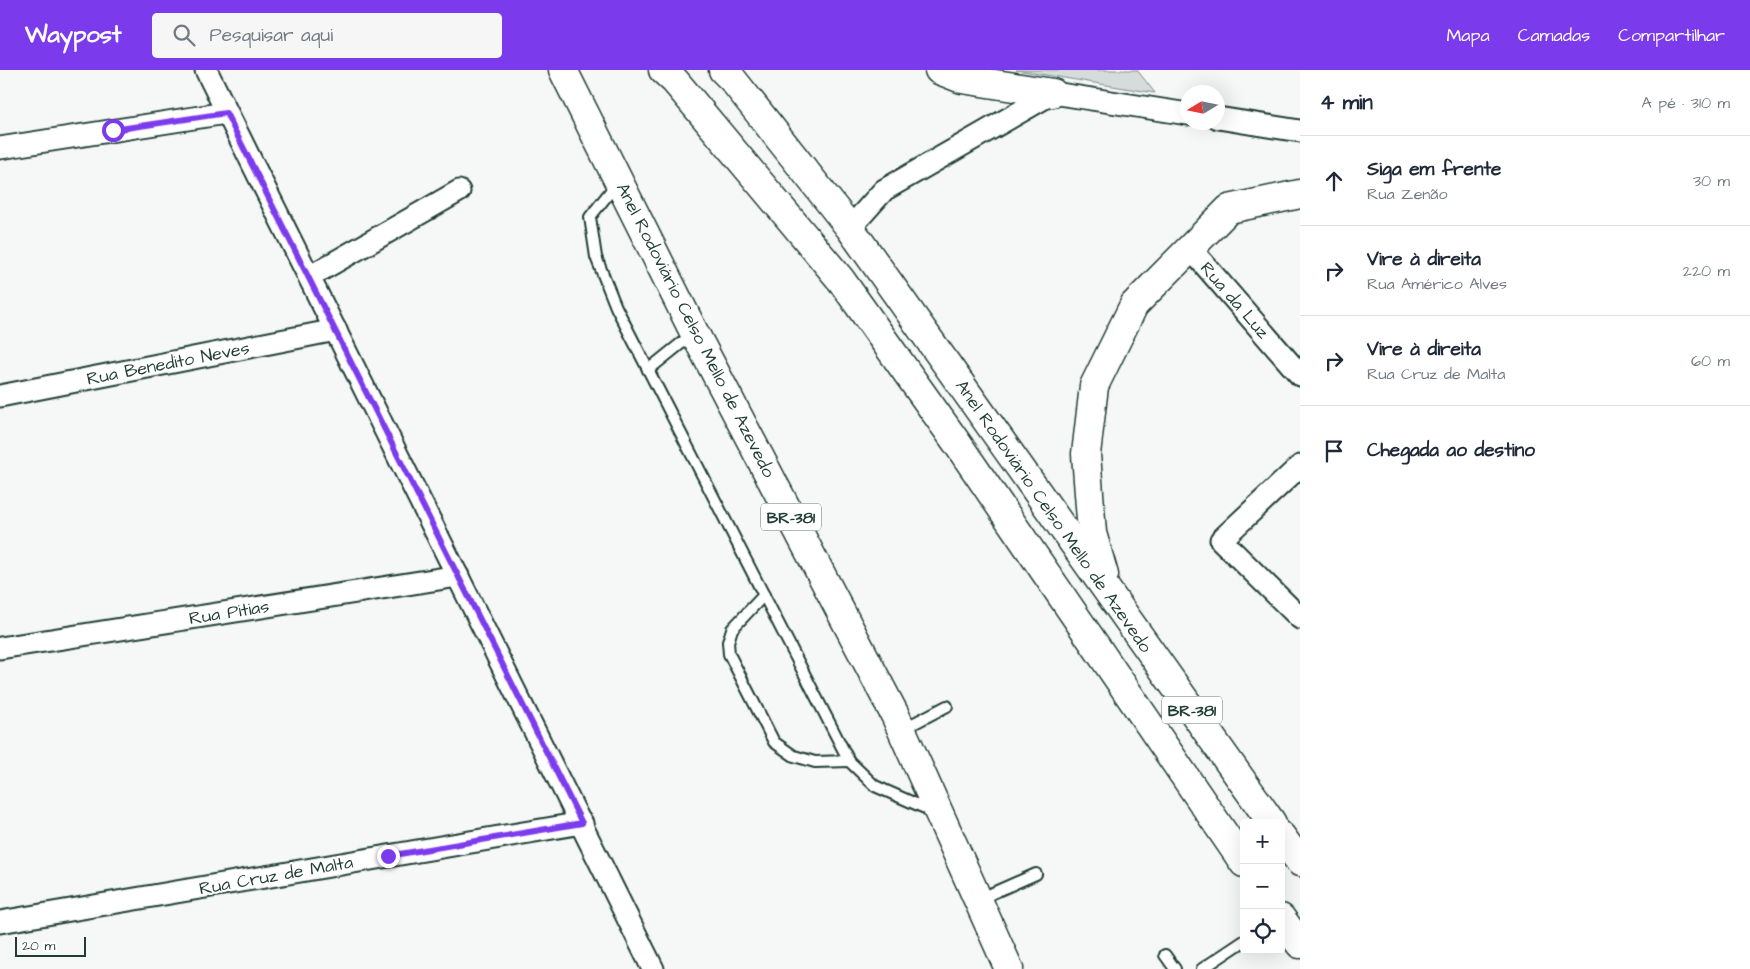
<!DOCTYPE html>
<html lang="pt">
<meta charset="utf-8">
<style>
:root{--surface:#fff;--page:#f6f6f7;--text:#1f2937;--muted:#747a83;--line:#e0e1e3;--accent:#7c3aed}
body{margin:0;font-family:"Architects Daughter",sans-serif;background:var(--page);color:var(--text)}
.controls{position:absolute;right:15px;bottom:15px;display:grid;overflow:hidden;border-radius:5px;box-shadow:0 5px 20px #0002}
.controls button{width:45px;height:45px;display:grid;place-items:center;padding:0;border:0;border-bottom:1px solid var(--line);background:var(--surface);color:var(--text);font:25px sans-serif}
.compass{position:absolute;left:1180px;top:15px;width:45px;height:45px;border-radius:50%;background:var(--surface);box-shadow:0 5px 20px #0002;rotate:260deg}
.scale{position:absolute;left:15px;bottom:12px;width:71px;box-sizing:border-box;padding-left:5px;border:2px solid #1f3d34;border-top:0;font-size:14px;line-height:18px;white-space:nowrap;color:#1f3d34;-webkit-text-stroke:4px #fff;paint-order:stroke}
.stop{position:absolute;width:15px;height:15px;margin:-11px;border:4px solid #7c3aed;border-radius:50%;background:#fff}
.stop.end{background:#7c3aed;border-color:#fff;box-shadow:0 1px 5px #0008}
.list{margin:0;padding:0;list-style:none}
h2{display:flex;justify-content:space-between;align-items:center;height:65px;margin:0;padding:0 20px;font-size:21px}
h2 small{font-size:16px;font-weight:400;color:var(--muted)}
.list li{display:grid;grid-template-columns:32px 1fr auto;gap:15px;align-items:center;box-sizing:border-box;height:90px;padding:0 20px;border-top:1px solid var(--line)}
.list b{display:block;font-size:19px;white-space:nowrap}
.list p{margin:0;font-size:16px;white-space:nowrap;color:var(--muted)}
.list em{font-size:16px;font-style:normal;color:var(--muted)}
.icon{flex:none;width:28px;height:28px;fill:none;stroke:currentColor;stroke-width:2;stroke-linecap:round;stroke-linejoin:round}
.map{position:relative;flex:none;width:1300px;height:899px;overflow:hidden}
header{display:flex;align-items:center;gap:30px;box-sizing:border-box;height:70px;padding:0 25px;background:var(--accent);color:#fff}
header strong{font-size:24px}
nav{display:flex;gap:28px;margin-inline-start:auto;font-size:18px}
.search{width:350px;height:45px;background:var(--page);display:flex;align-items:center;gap:12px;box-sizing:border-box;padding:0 18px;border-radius:5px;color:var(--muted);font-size:19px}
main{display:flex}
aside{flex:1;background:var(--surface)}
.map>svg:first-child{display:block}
.green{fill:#d6dcdb;stroke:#7a8c88}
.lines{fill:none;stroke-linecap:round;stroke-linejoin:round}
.lane-casing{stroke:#1f3d34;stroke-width:14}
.street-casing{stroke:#1f3d34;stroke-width:25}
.highway-casing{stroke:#1f3d34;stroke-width:31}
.lane{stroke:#fff;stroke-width:10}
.street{stroke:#fff;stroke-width:21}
.highway{stroke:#fff;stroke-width:28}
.route{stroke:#7c3aed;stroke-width:6}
.labels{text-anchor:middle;stroke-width:4;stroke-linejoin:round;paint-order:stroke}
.shield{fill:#fff;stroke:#627771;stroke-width:1}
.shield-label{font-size:16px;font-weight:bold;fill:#1f3d34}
.street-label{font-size:18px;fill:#1f3d34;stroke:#fff}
</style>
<header>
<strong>Waypost</strong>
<div class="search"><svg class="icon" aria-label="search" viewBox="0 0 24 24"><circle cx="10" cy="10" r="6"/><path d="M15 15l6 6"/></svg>Pesquisar aqui</div>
<nav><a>Mapa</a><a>Camadas</a><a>Compartilhar</a></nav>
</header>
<main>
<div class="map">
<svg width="1300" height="899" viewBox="0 0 1300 899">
<rect width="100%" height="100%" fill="#f6f7f7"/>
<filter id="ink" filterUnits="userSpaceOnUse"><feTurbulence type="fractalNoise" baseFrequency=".02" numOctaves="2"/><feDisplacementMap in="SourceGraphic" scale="10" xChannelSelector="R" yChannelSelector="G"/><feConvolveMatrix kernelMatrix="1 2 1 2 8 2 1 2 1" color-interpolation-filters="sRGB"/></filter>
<g filter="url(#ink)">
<polygon class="green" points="1016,0 1137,0 1155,23"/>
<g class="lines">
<g class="lane-casing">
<g id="lane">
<polyline points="617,113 590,147 596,187 616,237 849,691 875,716 934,742"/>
<polyline points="648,300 694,263"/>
<polyline points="764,525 732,559 728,572 729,584 774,672 794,686 815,692 849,691"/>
<polyline points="903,659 947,636"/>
<polyline points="979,829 1036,804"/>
<polyline points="1165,885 1175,899"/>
<polyline points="1202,899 1244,871"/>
</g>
</g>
<g class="street-casing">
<g id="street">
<polyline points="206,0 653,899"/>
<polyline points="1218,48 1300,61"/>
<polyline points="0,78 226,43"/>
<polyline points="850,158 884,120 1053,23 1188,44"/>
<polyline points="1190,178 1300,305"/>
<polyline points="309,207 459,121"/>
<polyline points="0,326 336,260"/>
<polyline points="1300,396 1221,470 1300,548"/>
<polyline points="0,578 458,506"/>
<polyline points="0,852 582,753"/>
</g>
</g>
<g class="highway-casing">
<g id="highway">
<polyline points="563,0 694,262 895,645 1009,899"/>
<polyline points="663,0 675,11 841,210 957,373 1244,793"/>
<polyline points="723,0 733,10 850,158 1272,753"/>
<polyline points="939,0 962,9 1053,23"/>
<polyline points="1104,505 1092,463 1086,384 1094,316 1134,235 1229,139 1300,124"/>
<polyline points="1281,766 1300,792"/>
<polyline points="1281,848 1300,874"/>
</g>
</g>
<use href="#lane" class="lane"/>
<use href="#street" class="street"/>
<use href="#highway" class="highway"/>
</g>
</g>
<g class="lines" filter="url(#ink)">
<polyline class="route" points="113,60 226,43 582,753 388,786"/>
</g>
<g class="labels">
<g class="shield">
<rect x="761" y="433.5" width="60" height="27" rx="4"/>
<rect x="1162" y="626.5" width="60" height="27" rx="4"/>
</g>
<g class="shield-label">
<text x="791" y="453">BR-381</text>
<text x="1192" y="646">BR-381</text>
</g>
<g class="street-label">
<text transform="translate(1235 230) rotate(49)" y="6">Rua da Luz</text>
<text transform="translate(696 260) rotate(63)" y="6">Anel Rodoviário Celso Mello de Azevedo</text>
<text transform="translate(168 293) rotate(-11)" y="6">Rua Benedito Neves</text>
<text transform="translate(1054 446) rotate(55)" y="6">Anel Rodoviário Celso Mello de Azevedo</text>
<text transform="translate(229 542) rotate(-9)" y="6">Rua Pitias</text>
<text transform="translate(276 805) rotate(-10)" y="6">Rua Cruz de Malta</text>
</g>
</g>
</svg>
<div class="controls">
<button>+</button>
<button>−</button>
<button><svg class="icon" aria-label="locate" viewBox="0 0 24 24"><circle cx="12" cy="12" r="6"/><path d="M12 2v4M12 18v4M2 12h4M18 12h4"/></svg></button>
</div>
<svg class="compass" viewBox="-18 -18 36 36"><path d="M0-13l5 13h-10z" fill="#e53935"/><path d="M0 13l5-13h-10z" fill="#747a83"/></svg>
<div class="scale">20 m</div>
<div class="stop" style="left:113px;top:60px"></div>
<div class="stop end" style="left:388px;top:786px"></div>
</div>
<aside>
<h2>4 min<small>A pé · 310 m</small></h2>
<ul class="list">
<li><svg class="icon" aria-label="ahead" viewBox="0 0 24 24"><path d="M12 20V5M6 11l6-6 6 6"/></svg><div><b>Siga em frente</b><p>Rua Zenão</p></div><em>30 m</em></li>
<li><svg class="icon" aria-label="right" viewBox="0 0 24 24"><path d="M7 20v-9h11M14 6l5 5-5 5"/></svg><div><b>Vire à direita</b><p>Rua Américo Alves</p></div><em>220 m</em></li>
<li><svg class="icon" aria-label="right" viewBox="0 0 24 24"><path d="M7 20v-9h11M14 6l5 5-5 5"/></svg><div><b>Vire à direita</b><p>Rua Cruz de Malta</p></div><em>60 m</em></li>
<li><svg class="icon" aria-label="arrive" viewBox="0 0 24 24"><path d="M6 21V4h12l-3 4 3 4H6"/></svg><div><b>Chegada ao destino</b></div></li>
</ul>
</aside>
</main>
